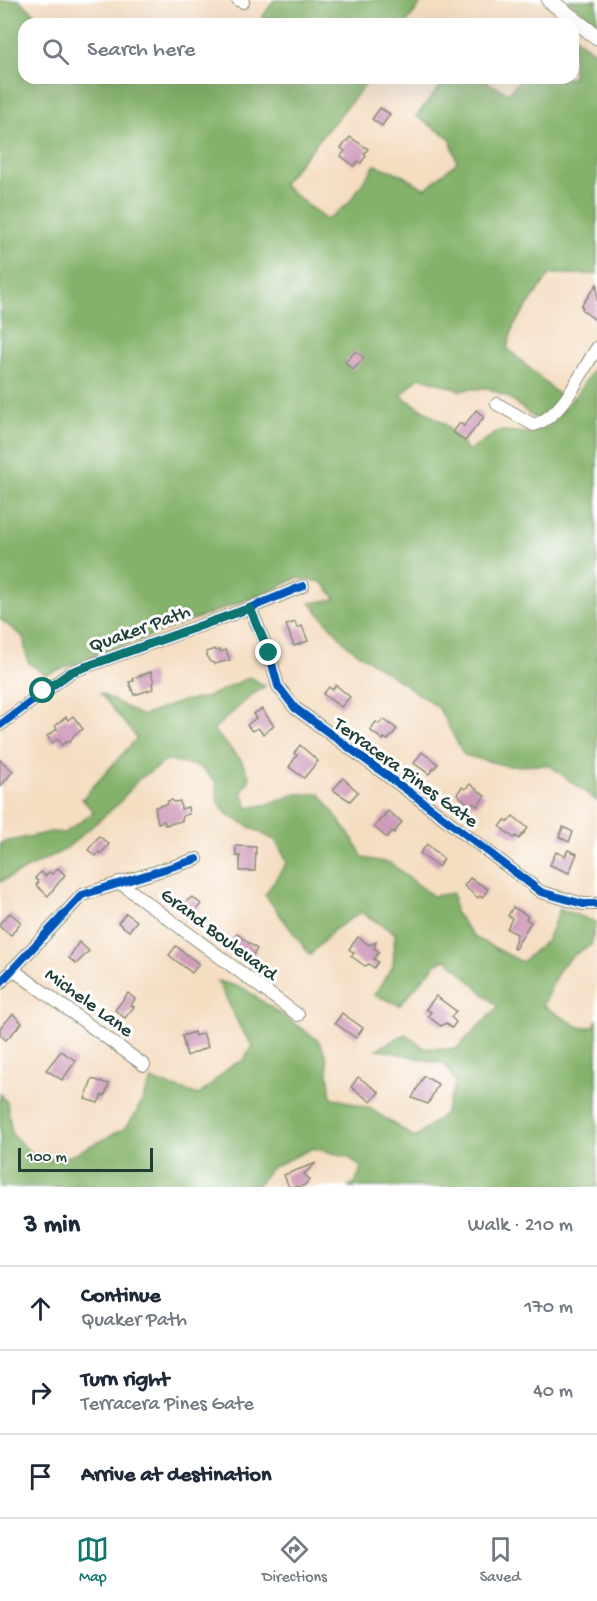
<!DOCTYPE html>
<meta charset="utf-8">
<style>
:root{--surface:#fff;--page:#f6f6f7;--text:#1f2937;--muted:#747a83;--line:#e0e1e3;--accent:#0f766e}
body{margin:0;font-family:"Gochi Hand",sans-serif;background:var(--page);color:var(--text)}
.scale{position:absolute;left:18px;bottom:15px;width:135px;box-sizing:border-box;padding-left:6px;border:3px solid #1f3d34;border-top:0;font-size:16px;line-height:21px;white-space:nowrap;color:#1f3d34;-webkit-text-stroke:4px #fff;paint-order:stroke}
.stop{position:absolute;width:18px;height:18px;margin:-14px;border:4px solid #0f766e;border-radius:50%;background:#fff}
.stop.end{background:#0f766e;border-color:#fff;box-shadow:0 2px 6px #0008}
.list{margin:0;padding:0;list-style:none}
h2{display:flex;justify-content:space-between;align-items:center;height:78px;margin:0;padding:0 24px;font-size:26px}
h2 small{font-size:20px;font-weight:400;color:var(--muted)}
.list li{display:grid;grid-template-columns:39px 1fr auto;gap:18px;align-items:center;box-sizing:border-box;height:84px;padding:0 24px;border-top:2px solid var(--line)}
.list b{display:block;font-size:22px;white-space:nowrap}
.list p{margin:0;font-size:20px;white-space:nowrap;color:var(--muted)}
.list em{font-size:20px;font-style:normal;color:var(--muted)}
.icon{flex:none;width:33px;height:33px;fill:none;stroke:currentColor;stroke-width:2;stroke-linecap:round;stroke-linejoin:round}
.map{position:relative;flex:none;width:597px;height:1187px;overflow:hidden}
.search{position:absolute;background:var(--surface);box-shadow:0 6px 24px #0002;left:18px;right:18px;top:18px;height:66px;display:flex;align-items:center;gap:15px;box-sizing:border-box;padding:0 21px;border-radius:18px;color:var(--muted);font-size:22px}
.sheet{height:330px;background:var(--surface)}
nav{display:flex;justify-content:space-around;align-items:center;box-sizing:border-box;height:84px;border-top:2px solid var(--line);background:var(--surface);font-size:16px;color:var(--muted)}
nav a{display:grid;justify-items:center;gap:3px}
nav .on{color:var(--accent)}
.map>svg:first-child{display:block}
.forest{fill:#84b26b;stroke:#527850;stroke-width:1.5}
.building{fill:#ce9bba}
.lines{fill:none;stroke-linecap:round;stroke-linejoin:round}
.minor-casing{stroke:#8a8d7a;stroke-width:14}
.major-casing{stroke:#8a8d7a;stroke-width:17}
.minor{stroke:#fff;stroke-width:12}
.major{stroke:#fff;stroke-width:15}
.cycleway-casing{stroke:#fff;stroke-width:11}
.cycleway{stroke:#0057b8;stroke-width:8}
.route{stroke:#0f766e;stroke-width:8}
.labels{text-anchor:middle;stroke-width:6;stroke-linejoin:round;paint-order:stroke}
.street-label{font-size:20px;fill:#1f3d34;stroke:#fff}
</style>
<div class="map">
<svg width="597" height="1187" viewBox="0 0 597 1187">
<rect width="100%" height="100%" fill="#fff"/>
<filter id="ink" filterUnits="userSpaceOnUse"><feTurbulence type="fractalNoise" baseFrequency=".0167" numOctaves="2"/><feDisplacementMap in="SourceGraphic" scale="12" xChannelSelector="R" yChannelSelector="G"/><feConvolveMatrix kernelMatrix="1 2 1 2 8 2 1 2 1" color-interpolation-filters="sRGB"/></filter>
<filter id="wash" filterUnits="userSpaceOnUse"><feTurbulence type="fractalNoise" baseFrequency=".008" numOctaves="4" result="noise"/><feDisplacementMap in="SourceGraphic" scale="24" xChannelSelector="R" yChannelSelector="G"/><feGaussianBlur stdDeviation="1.35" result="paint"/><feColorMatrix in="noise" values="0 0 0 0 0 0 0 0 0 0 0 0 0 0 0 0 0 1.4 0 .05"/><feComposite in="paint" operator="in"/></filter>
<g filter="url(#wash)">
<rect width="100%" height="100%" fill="#f4ddc1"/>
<g class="forest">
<polygon points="0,0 19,0 47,24 24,24 24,78 371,78 282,184 326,220 348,204 375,165 401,174 425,189 457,162 450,138 416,116 447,78 484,78 488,83 509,93 521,78 573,78 573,36 597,54 597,274 550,274 514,325 507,348 560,396 549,411 536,419 508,397 488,388 460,390 419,377 401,396 444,423 468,451 499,431 530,433 552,424 579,391 597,364 597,801 549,765 508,766 464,755 438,707 349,647 310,603 336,599 322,582 297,578 268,592 45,675 28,662 23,637 0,619"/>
<polygon points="274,0 423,0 406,24 258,24"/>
<polygon points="568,0 597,0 597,23"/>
<path d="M250 677 265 686 252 695 213 730 241 760 250 778 242 792 248 808 269 804 296 794H320L354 841 363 858 390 863 433 896 453 893 455 912 474 937 522 962 547 940 560 909 596 922 591 945C558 961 557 974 543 1006L579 1027H594L597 1019V1187H347L355 1183 362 1168 348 1157 313 1148 271 1168 256 1187H0V1093L7 1102 12 1134 38 1160 70 1156 124 1129 135 1115 152 1080 199 1095 232 1065 243 1061 253 1046 241 1029 218 981 243 988 318 1040 326 1055 331 1097 371 1109 415 1138 445 1113 456 1082 445 1064 377 1049 405 1034 424 1048 456 1049 498 1007 447 959 437 963 400 1005 374 995 393 966 395 933 361 912 334 930 310 955 265 895 287 862 276 841 228 815 218 803 216 782 200 767 168 760 138 780 117 805 64 850 0 882V843L51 832 64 833 94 812 82 799 137 738 100 693 142 716 182 701 205 698Z"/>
</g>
<g id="blocks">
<g class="building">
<polygon points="380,108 390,114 382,126 372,119"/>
<polygon points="350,137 368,149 364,154 366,156 361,163 358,161 354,166 341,156 345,151 341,148"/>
<polygon points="597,284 597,321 582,310 583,308 581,306"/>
<polygon points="356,351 364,358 353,370 345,362"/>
<polygon points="476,410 484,417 465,441 453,432 460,423 464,426"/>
<polygon points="295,622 297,628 302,626 308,641 294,646 286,625"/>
<polygon points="215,649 216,651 220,650 220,652 226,650 230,660 215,664 209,661 206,652"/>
<polygon points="151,672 154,682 152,683 153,689 134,695 129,682 134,681 133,678"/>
<polygon points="336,685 350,697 341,707 323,694 329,687 332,690"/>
<polygon points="262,709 274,726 263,734 258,728 252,731 247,725 256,718 253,714"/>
<polygon points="73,716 83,729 74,735 70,742 66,742 62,745 58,739 52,743 47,736 57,729 55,726 66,717 68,720"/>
<polygon points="383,719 397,729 388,740 384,738 383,740 370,730 376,722 379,724"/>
<polygon points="300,745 318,761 304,778 289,767 297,755 294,753"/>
<polygon points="422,752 438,764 429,774 414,763"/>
<polygon points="0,760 13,771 0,787"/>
<polygon points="343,778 358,792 350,801 333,790"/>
<polygon points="470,784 485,796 477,806 473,803 471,806 457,794 462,787 465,789"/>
<polygon points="172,800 174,802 180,801 181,809 188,807 189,814 183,816 182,821 165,825 164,821 158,823 155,807 167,804 168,801"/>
<polygon points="388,811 402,822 394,833 392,831 387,838 374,827"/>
<polygon points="513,816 528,828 519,839 516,836 514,838 500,827 505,820 508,822"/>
<polygon points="563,827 573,832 569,842 559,837"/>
<polygon points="99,836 109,844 101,854 99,852 96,856 88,850"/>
<polygon points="427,844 444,859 438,867 420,853"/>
<polygon points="236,846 256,847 255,871 240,871 240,856 236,856"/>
<polygon points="568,850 577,854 569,873 550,865 556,852 565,856"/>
<polygon points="58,868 65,875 48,896 36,885 39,882 35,878 41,872 45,876 49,872 52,874"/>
<polygon points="470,878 488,889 482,898 480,896 478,898 464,886"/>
<polygon points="192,897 201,904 193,914 183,904"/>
<polygon points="513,907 528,916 526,919 531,922 515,949 513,948 517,934 507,929 512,918 508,916"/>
<polygon points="10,913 21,922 11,935 0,927 0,923"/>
<polygon points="126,913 137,921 129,931 118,923"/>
<polygon points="237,934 257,949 250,959 229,944"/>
<polygon points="358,937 369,945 376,942 374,948 379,952 374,959 378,962 374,968 369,964 365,966 351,956 354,953 349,949"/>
<polygon points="79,942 89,951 76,964 69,958"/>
<polygon points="176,946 199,964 192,973 169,955"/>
<polygon points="128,993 135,999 131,1005 134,1007 125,1018 115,1010"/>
<polygon points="436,996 456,1011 451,1017 456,1022 452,1028 446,1023 441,1026 428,1016 431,1012 426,1009"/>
<polygon points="342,1013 363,1028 356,1038 335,1023"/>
<polygon points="13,1014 22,1023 6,1040 0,1035 0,1028"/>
<polygon points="194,1032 195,1036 203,1033 208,1047 187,1056 182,1036"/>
<polygon points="61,1051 76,1061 62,1080 46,1070"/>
<polygon points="424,1076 438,1084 428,1104 412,1098"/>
<polygon points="358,1077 379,1092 371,1102 351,1087"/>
<polygon points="92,1079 109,1084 105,1096 102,1095 98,1103 85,1099"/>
<polygon points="316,1163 304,1174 310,1180 303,1186 289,1187 284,1175"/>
</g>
</g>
</g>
<g filter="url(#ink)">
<use href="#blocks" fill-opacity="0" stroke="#8a8d7a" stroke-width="1.5"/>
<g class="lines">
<g class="minor-casing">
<g id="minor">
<polyline points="238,0 243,2"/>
<path d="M497 404 534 425C564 416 580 373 597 348"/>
<polyline points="250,608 269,653 278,686 295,708 419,799 541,892 583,904 597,904"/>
<polyline points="0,725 71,672 250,608 303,586"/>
<polyline points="119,882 298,1015"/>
<polyline points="12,969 144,1065"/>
<polyline points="0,983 82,895 197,859"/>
</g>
</g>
<g class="major-casing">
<polyline id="major" points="549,0 597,37"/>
</g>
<use href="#minor" class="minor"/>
<use href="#major" class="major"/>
<g class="cycleway-casing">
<g id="cycleway">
<polyline points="250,608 269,653 278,686 295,708 419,799 541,892 583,904 597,904"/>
<polyline points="0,725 71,672 250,608 303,586"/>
<polyline points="0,983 82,895 197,859"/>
</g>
</g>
<use href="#cycleway" class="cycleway"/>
</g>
</g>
<g class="lines" filter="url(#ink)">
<polyline class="route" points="43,691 71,672 250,608 269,653"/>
</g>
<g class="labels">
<g class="street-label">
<text transform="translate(139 627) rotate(-20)" y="7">Quaker Path</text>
<text transform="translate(407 771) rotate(36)" y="7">Terracera Pines Gate</text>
<text transform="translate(220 933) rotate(37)" y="7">Grand Boulevard</text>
<text transform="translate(90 1001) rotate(36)" y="7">Michele Lane</text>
</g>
</g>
</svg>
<div class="scale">100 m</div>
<div class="stop" style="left:43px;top:691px"></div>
<div class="stop end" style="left:269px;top:653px"></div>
<div class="search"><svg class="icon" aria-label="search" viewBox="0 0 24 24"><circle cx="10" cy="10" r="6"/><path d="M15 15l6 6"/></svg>Search here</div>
</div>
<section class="sheet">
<h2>3 min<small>Walk · 210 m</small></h2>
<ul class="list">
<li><svg class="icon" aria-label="ahead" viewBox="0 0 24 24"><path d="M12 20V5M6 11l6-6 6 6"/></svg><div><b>Continue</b><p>Quaker Path</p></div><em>170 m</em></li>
<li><svg class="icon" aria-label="right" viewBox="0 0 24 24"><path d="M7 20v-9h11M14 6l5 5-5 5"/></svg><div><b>Turn right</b><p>Terracera Pines Gate</p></div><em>40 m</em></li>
<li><svg class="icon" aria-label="arrive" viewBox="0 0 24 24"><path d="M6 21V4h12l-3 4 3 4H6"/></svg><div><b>Arrive at destination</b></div></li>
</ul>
</section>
<nav>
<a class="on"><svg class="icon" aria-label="map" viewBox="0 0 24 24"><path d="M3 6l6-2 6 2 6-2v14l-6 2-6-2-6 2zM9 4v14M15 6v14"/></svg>Map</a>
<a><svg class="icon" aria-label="directions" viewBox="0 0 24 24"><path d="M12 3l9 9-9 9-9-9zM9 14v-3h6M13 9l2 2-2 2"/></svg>Directions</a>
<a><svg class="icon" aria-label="saved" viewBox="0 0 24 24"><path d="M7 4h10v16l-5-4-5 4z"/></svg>Saved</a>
</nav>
